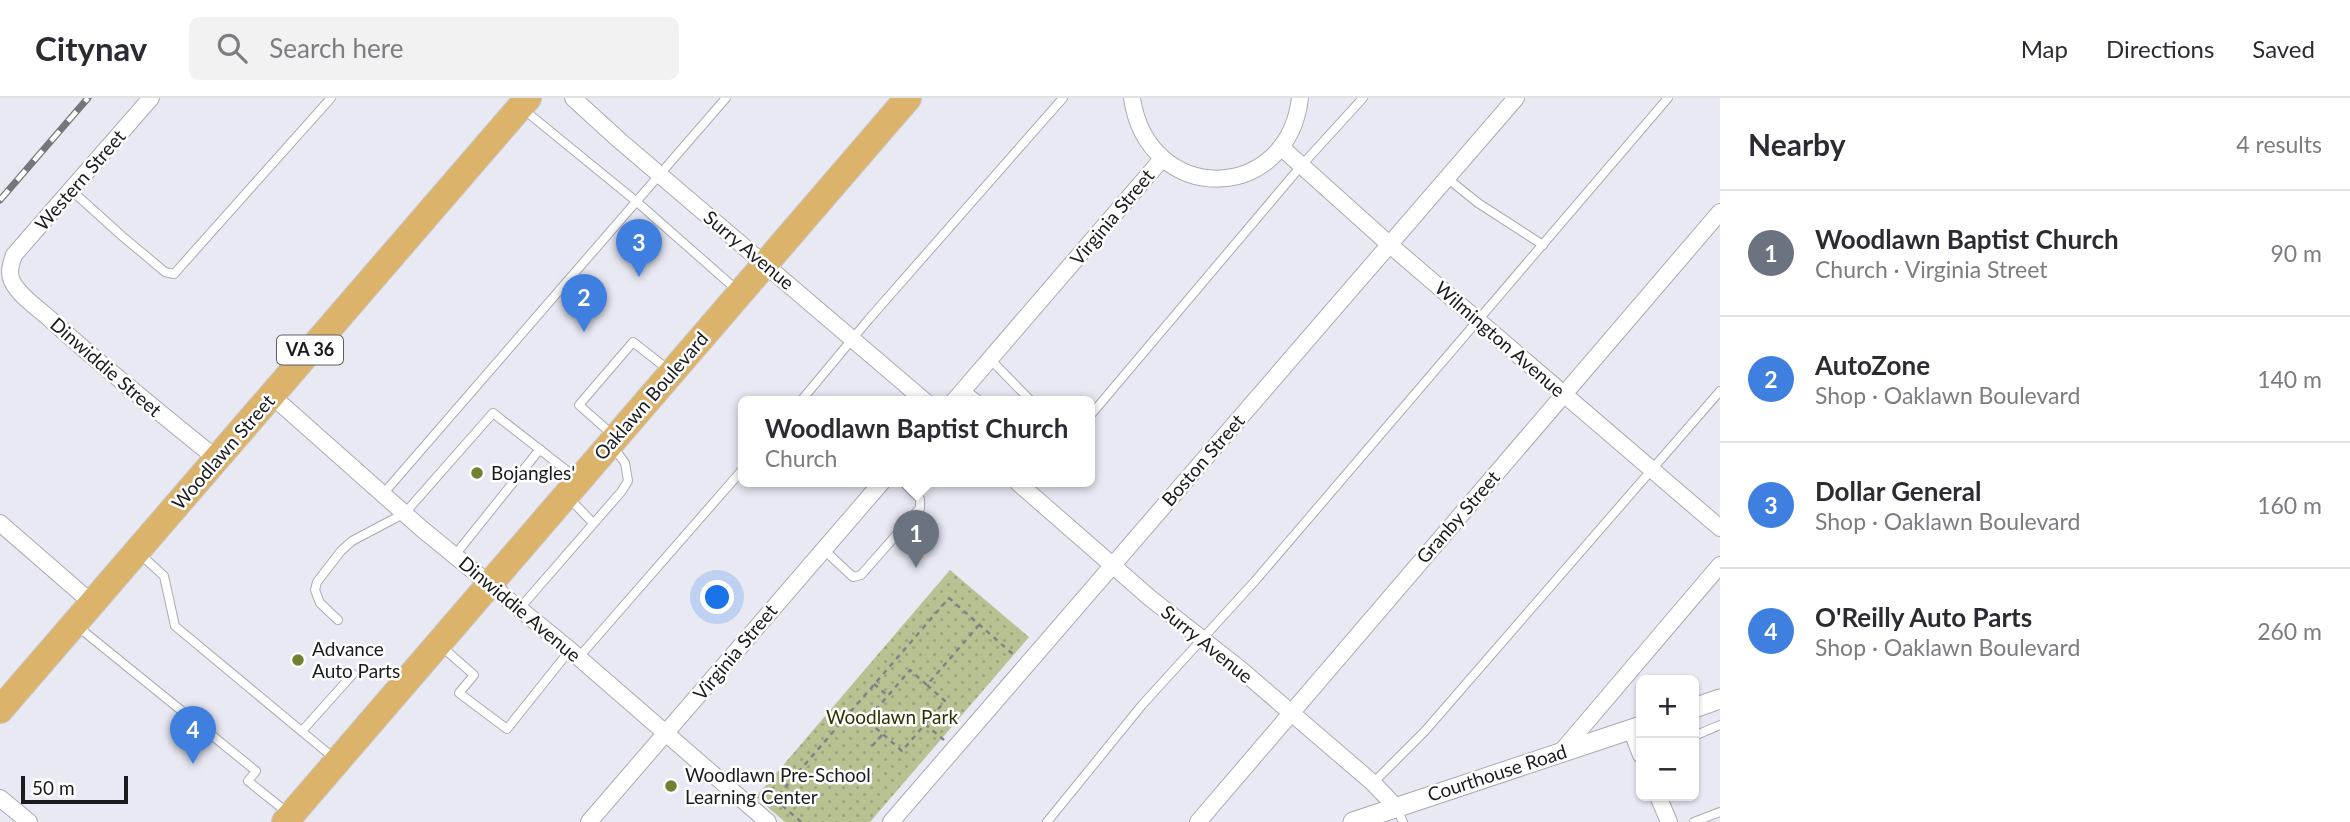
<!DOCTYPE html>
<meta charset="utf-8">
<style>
:root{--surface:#fff;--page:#f2f2f3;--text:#2b2b33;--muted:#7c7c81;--line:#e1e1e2;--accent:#b45309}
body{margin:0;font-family:Lato,sans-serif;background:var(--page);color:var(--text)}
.controls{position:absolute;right:21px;bottom:21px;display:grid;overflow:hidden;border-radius:10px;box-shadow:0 2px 5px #0004}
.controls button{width:63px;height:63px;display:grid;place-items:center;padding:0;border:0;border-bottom:2px solid var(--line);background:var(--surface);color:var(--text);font:35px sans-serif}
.scale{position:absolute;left:21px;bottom:18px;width:107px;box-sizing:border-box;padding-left:7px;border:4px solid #1b1b1f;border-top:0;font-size:19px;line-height:24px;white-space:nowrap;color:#1b1b1f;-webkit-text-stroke:5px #fff;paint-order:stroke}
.you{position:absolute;left:718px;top:500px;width:24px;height:24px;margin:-18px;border:5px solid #fff;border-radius:50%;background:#1a73e8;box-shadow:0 0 0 10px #1a73e833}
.badge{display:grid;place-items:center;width:46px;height:46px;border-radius:50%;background:var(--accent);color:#fff;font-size:23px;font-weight:700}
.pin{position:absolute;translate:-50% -58px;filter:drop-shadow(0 2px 4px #0008)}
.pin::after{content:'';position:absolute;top:37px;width:24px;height:21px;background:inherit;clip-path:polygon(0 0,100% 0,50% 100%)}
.popup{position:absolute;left:738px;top:298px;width:357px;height:91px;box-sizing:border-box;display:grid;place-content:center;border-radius:10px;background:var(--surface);filter:drop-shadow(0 2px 5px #0005);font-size:23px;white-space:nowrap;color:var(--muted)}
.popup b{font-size:26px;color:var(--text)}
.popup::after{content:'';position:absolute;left:50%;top:100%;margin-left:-14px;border:14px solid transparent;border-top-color:var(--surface)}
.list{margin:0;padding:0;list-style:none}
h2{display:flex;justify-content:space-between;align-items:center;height:91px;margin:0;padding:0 28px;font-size:30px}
h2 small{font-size:23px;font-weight:400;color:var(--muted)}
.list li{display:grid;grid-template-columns:46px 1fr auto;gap:21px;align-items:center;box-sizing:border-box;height:126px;padding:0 28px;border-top:2px solid var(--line)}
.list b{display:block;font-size:26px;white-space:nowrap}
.list p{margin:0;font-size:23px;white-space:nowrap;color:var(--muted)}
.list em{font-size:23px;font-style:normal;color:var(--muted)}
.icon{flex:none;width:38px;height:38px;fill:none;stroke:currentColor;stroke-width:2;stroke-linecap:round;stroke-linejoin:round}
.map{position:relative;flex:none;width:1720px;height:724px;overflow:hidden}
header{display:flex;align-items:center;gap:42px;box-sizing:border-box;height:98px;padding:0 35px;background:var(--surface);border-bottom:2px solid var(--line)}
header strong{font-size:33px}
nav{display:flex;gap:38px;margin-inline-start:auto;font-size:24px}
.search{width:490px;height:63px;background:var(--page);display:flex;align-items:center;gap:18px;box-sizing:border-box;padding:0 24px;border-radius:10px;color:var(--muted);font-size:26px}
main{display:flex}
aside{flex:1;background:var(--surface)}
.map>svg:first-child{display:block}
.park{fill:url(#park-dots)}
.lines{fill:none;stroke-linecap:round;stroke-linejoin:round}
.service-casing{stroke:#aaaab4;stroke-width:10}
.minor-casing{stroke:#aaaab4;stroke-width:18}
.tertiary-casing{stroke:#aaaab4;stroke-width:21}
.trunk-casing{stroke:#c8c8c9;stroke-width:28}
.path{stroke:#818289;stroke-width:2.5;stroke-dasharray:5 5;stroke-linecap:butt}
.service{stroke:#fff;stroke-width:8}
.minor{stroke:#fff;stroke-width:16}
.tertiary{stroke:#fff;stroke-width:19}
.trunk{stroke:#dcb36b;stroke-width:26}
.rail-casing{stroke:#75757c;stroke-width:7}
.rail{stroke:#fff;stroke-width:4.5;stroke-dasharray:13;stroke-linecap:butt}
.poi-dot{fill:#71812f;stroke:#fff;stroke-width:2.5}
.labels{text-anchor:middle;stroke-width:5;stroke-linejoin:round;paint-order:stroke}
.shield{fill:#fff;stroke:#5f5f62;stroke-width:2}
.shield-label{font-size:18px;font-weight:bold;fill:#1b1b1f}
.street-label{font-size:19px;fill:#1b1b1f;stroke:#fff}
.poi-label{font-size:19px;fill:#1b1b1f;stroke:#fff;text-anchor:start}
.park-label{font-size:19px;fill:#2d3300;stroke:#fff}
</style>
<header>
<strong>Citynav</strong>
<div class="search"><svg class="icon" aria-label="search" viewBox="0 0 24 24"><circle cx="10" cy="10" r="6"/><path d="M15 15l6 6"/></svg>Search here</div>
<nav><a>Map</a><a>Directions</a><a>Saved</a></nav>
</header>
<main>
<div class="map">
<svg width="1720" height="724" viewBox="0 0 1720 724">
<defs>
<pattern id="park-dots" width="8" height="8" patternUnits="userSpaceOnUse" patternTransform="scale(1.75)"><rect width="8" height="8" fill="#b8c191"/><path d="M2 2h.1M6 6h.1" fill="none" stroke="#9ea57d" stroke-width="1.8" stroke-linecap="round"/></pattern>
</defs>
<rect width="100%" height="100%" fill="#e8e9f3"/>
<polygon class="park" points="950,472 1029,539 870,724 785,724 756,699"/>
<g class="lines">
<g class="service-casing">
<g id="service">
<polyline points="523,11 637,104 737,192"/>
<polyline points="1447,80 1478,105 1543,147"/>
<polyline points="71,92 122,138 165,174 174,176 331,0"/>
<polyline points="990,261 1032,304"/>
<polyline points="964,291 981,304"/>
<polyline points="800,304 869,221 1063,0"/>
<polyline points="1089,319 1301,68 1363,0"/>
<polyline points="614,338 579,307 633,244 670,273"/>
<polyline points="383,396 726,0"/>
<polyline points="568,399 593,425"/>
<polyline points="823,451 853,479 861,477 920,410 920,401 903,384"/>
<polyline points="140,456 164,478 175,528 335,661"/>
<polyline points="455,457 540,351"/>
<polyline points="520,510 621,394 628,383 625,365 614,350"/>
<polyline points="338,522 320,505 315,492 317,484 341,453 352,443 405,415 493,315 575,379"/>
<polyline points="77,528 256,673 248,683 288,715"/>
<polyline points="441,548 474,577 459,595 507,631 570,552"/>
<polyline points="579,559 743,371"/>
<polyline points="302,633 353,576"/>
<polyline points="1694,638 1720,627"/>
<polyline points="1373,685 1425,633 1720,293"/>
<polyline points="1396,709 1403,724"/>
<polyline points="1047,724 1142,607 1255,483 1668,0"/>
<polyline points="1694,724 1720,714"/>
</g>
</g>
<g class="minor-casing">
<g id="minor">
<path d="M151 0 14 157C11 166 8 174 12 183 19 198 39 211 50 221 104 270 161 316 217 361"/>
<polyline points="573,0 619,42 926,304"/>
<path d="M1132 0C1148 108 1287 107 1300 0"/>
<polyline points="1282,50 1390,147 1720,430"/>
<polyline points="271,297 422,431 570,552 768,724"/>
<polyline points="953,304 1162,61"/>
<polyline points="1017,384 1150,500 1239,570 1373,685 1396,709"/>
<polyline points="0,425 92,505"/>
<polyline points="1631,631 1641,657"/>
<polyline points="1561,654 1720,467"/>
<polyline points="1658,698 1669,724"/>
<polyline points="0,700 29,724"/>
<polyline points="589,724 882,384"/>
<polyline points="891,724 1516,0"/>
<polyline points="1198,724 1720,114"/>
</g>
</g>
<g class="tertiary-casing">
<g id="tertiary">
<polyline points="1694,610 1720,601"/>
<polyline points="1353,724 1641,628"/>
</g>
</g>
<g class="trunk-casing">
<g id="trunk">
<polyline points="0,612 528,0"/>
<polyline points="285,724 908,0"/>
</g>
</g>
<g class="path">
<polyline points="874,586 888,598"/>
<polyline points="927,587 945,603 902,653 867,622 910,572 927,587 979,527"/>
<polyline points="925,626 944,642"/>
<polyline points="872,648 883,636"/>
<polyline points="801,724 775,701 949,500 1015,558"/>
</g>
<use href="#service" class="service"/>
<use href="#minor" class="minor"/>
<use href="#tertiary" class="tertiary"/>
<use href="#trunk" class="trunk"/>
<g class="rail-casing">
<polyline id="rail" points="0,102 88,0"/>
</g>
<use href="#rail" class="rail"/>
</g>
<g class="poi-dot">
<circle cx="477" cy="375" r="7"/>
<circle cx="298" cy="562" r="7"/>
<circle cx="671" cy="688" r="7"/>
</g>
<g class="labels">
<rect class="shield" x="277" y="237.5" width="66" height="29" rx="5"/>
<g class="shield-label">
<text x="310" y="258">VA 36</text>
</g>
<g class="street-label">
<text transform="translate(80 82) rotate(-49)" y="7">Western Street</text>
<text transform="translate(1112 119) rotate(-50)" y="7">Virginia Street</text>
<text transform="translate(749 152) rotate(40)" y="7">Surry Avenue</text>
<text transform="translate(1500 241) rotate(41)" y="7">Wilmington Avenue</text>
<text transform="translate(106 269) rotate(41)" y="7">Dinwiddie Street</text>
<text transform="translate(651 298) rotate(-49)" y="7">Oaklawn Boulevard</text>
<text transform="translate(223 354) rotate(-49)" y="7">Woodlawn Street</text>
<text transform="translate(1203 362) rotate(-49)" y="7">Boston Street</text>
<text transform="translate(1458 419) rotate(-49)" y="7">Granby Street</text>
<text transform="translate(520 511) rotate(40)" y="7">Dinwiddie Avenue</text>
<text transform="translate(1207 546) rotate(39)" y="7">Surry Avenue</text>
<text transform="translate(735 554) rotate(-50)" y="7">Virginia Street</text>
<text transform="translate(1497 675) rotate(-18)" y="7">Courthouse Road</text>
</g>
<g class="poi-label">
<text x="491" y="382">Bojangles'</text>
<text x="312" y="558">Advance<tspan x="312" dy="22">Auto Parts</tspan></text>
<text x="685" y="684">Woodlawn Pre-School<tspan x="685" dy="22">Learning Center</tspan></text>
</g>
<g class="park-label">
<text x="892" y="626">Woodlawn Park</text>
</g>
</g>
</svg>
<div class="controls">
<button>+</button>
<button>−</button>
</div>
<div class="scale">50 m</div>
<div class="you"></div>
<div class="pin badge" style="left:916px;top:470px;background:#6b7280">1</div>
<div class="popup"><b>Woodlawn Baptist Church</b>Church</div>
<div class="pin badge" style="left:584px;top:234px;background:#3f7fe0">2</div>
<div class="pin badge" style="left:639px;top:179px;background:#3f7fe0">3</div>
<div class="pin badge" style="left:193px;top:666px;background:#3f7fe0">4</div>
</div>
<aside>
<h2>Nearby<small>4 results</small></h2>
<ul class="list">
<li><span class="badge" style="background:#6b7280">1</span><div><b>Woodlawn Baptist Church</b><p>Church · Virginia Street</p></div><em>90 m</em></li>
<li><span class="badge" style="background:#3f7fe0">2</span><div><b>AutoZone</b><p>Shop · Oaklawn Boulevard</p></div><em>140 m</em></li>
<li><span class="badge" style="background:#3f7fe0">3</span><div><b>Dollar General</b><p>Shop · Oaklawn Boulevard</p></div><em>160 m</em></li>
<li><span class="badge" style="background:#3f7fe0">4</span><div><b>O'Reilly Auto Parts</b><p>Shop · Oaklawn Boulevard</p></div><em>260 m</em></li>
</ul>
</aside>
</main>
